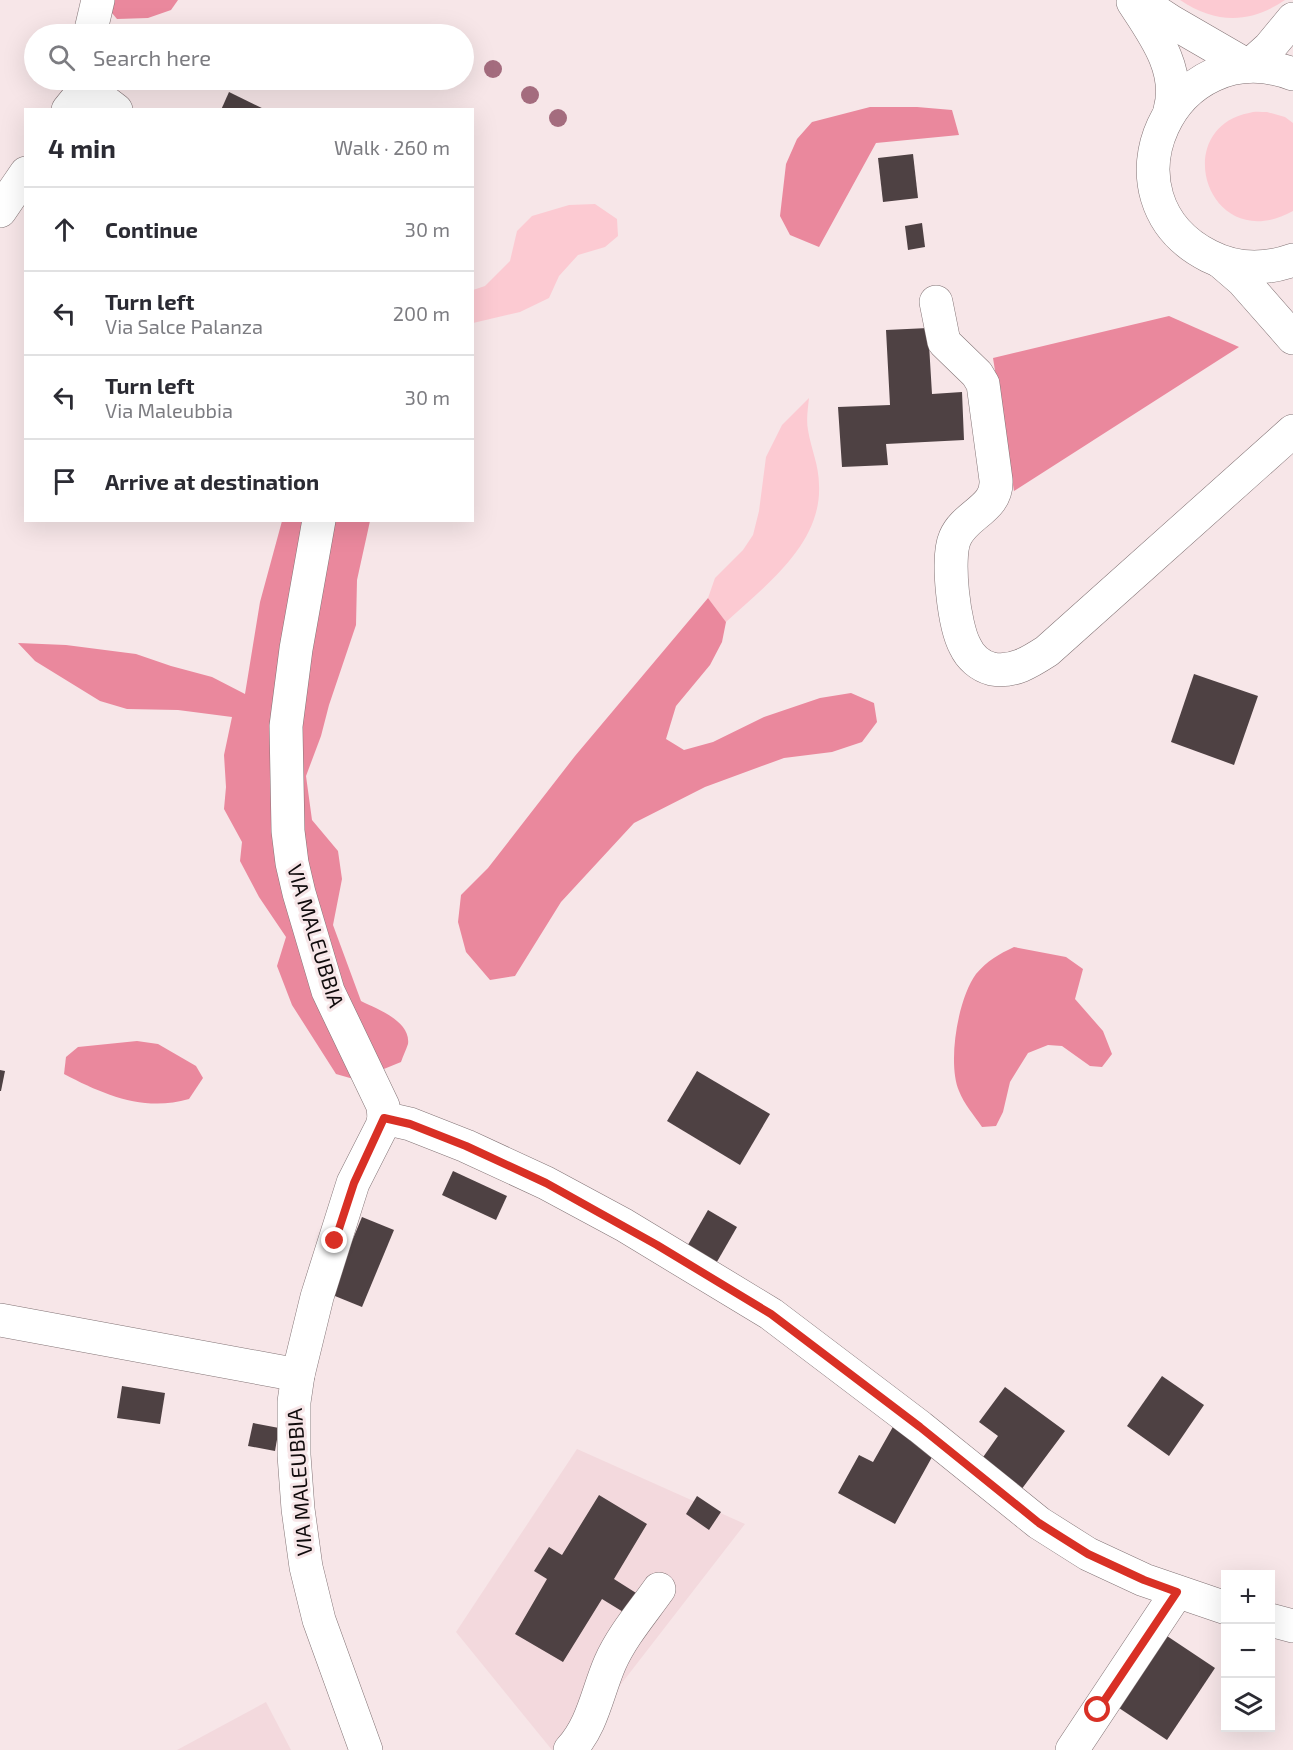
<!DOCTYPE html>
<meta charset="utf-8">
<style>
:root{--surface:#fff;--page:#f7f7f7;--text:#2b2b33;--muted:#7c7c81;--line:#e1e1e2}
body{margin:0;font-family:"Exo 2",sans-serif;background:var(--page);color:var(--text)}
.controls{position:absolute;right:18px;bottom:18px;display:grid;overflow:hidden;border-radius:0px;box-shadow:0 6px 24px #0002}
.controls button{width:54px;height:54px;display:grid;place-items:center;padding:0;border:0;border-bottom:2px solid var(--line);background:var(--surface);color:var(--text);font:30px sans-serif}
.stop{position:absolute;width:18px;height:18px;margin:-14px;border:4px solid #d93025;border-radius:50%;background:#fff}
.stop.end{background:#d93025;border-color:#fff;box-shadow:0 2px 6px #0008}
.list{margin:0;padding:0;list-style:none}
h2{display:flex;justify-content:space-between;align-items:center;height:78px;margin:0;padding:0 24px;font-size:26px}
h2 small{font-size:20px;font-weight:400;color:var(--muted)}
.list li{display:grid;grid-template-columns:39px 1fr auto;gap:18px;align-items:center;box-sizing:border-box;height:84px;padding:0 24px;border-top:2px solid var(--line)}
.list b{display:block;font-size:22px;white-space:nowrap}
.list p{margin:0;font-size:20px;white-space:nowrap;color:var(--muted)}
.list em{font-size:20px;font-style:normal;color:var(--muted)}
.icon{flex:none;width:33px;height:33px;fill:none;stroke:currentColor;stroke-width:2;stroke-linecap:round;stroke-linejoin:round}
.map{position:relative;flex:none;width:1293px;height:1750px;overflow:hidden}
.search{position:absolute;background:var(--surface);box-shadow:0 6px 24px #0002;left:24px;top:24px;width:450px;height:66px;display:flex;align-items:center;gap:15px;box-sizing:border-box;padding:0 21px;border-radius:33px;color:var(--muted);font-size:22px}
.panel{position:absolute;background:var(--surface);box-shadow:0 6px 24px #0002;left:24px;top:108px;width:450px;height:414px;border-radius:0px}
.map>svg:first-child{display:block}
.built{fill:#f3d9dd}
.green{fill:#fccad2}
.forest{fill:#ea889d}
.building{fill:#4e4143}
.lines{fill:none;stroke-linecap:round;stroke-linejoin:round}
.minor-casing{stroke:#827375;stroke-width:34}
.major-casing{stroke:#827375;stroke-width:34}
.minor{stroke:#fff;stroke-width:33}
.major{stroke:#fff;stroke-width:33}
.tree{fill:#a46c7e}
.route{stroke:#d93025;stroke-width:8}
.labels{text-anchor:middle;stroke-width:6;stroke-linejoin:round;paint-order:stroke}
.street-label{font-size:21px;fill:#100b0c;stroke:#f7e6e8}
</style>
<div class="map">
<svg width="1293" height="1750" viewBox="0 0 1293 1750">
<rect width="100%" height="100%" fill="#f7e6e8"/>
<g class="built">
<polygon points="577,1449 745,1524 570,1750 552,1750 456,1632"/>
<polygon points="266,1702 291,1750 177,1750"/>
</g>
<g class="green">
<path d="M1180 0H1285C1250 24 1216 24 1180 0Z"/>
<path d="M1267 112 1285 117 1293 123V211C1208 258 1168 129 1249 113 1254 111 1261 112 1267 112Z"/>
<polygon points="595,204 617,219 618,236 605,247 578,255 559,276 549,298 520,312 473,323 473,290 485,286 510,261 517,231 532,216 569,205"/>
<path d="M809 398C808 408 806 420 808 430 811 449 819 465 819 485 822 544 765 586 726 622L708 598 715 578 743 550 753 535 759 511 766 457 782 425Z"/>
</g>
<g class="forest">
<polygon points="101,0 178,0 171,10 148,18 117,19"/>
<polygon points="870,107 917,107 952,110 959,135 876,143 819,247 790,235 780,216 786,164 797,139 812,122"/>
<polygon points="1169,316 1239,347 1014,491 993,358"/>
<path d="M282 521H370L357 580 356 625 329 705 321 736 306 776 312 820 338 851 342 879 333 925 361 1001C377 1009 411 1021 408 1044 406 1050 403 1056 401 1062L357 1080 336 1074 292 1005 277 966 286 937 259 897 240 861 242 842 224 809 226 787 224 755 232 717 178 710 127 709 100 701 35 661 18 643 66 645 136 654 171 666 212 677 245 694 260 602Z"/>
<polygon points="708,598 726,622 722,642 710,665 676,706 666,739 684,750 713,742 764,717 820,698 851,693 874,703 877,722 862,742 832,752 784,758 705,787 634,823 561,902 515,976 490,980 466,952 458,922 461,895 488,868 575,756"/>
<path d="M1014 947 1066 957 1083 969 1075 999 1103 1031 1112 1054 1102 1067 1090 1066 1062 1046 1048 1045 1028 1053 1010 1082 1003 1112 996 1126 982 1127C974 1115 964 1104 959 1091 947 1063 958 998 976 974 987 961 999 954 1014 947Z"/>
<path d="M137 1041 158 1044 196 1066 203 1078 189 1099C144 1112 104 1095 64 1074L66 1057 78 1047Z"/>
</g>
<g class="building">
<polygon points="229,92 266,110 221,110"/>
<polygon points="913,154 918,198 883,202 878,158"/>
<polygon points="922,223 925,247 908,250 905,226"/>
<polygon points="928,328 932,394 962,392 964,440 886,444 888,465 842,467 838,407 890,405 886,330"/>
<polygon points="1194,674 1258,696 1234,765 1171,742"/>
<polygon points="0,1070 5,1071 1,1091 0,1091"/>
<polygon points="697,1071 770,1114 740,1165 667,1121"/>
<polygon points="453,1171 507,1196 496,1220 442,1195"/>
<polygon points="708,1210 737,1227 714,1267 685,1250"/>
<polygon points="362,1217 394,1230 362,1307 330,1294"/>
<polygon points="1162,1376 1204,1405 1169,1456 1127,1426"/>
<polygon points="122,1386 165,1393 160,1424 117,1418"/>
<polygon points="1005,1387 1065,1431 1021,1490 981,1460 998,1436 979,1422"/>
<polygon points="253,1423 279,1428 275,1451 248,1446"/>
<polygon points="894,1425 937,1448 895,1524 838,1493 859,1455 873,1462"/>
<polygon points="599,1495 647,1524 614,1579 644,1598 633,1618 602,1599 563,1662 515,1634 547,1579 534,1571 549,1547 562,1555"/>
<polygon points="697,1496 721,1512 709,1530 686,1514"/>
<polygon points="1164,1634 1215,1668 1167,1740 1116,1706"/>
</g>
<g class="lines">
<g class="minor-casing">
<g id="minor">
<polyline points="90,34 98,0"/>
<polyline points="88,80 95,94 116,110"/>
<polyline points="68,110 89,84"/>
<polyline points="0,211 26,173"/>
<path d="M936 302 944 342 977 374 983 384 996 480C998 509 965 514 955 538 946 558 954 626 965 646 970 657 980 666 992 669 1013 673 1030 662 1047 651L1293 431"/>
<polyline points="319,520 296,649 286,726 288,831 292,863 299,893 328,991 383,1106 384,1118 382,1126 353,1183 317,1297 298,1375 294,1402 294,1455 298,1509 306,1567 319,1620 366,1750"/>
<polyline points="384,1118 410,1124 466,1146 546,1183 624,1225 771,1314 920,1427 1039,1523 1088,1554 1144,1580 1226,1608"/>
<polyline points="0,1320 298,1375"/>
<polyline points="1270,1620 1293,1626"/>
<path d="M570 1750C593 1725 597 1693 610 1663 622 1636 642 1613 659 1589"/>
<polyline points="1072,1750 1177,1592"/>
</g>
</g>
<g class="major-casing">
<g id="major">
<polyline points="1138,0 1172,22 1248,66"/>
<path d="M1133 2C1154 34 1181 70 1170 110"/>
<polyline points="1249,66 1269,48 1293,19"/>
<path d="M1293 74C1172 29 1095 198 1209 256 1236 270 1265 270 1293 260"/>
<polyline points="1221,262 1243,281 1293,338"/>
</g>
</g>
<use href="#minor" class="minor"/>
<use href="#major" class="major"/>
</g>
<g class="tree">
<circle cx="493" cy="69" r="9"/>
<circle cx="530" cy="95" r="9"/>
<circle cx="558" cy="118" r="9"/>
</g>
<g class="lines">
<polyline class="route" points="335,1241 354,1183 384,1118 410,1124 466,1146 546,1183 657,1245 771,1314 920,1427 1039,1523 1088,1554 1144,1580 1177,1592 1098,1710"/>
</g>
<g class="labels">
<g class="street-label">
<text transform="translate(315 936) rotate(73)" y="7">VIA MALEUBBIA</text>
<text transform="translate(300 1482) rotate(-94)" y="7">VIA MALEUBBIA</text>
</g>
</g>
</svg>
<div class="controls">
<button>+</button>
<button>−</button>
<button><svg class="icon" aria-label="layers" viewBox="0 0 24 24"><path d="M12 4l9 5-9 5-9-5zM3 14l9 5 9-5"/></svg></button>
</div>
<div class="stop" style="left:1098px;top:1710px"></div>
<div class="stop end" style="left:335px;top:1241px"></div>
<div class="search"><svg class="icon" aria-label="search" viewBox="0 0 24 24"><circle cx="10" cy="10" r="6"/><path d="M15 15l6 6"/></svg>Search here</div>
<section class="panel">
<h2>4 min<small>Walk · 260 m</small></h2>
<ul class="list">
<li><svg class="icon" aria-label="ahead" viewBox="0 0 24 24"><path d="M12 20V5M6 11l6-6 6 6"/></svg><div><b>Continue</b></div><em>30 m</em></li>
<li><svg class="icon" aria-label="left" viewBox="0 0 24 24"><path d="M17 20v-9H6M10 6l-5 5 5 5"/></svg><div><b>Turn left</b><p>Via Salce Palanza</p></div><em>200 m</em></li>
<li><svg class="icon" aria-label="left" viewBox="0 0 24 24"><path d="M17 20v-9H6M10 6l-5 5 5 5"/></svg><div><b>Turn left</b><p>Via Maleubbia</p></div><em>30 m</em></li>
<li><svg class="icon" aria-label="arrive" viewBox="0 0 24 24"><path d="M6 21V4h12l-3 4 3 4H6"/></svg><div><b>Arrive at destination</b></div></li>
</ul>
</section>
</div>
